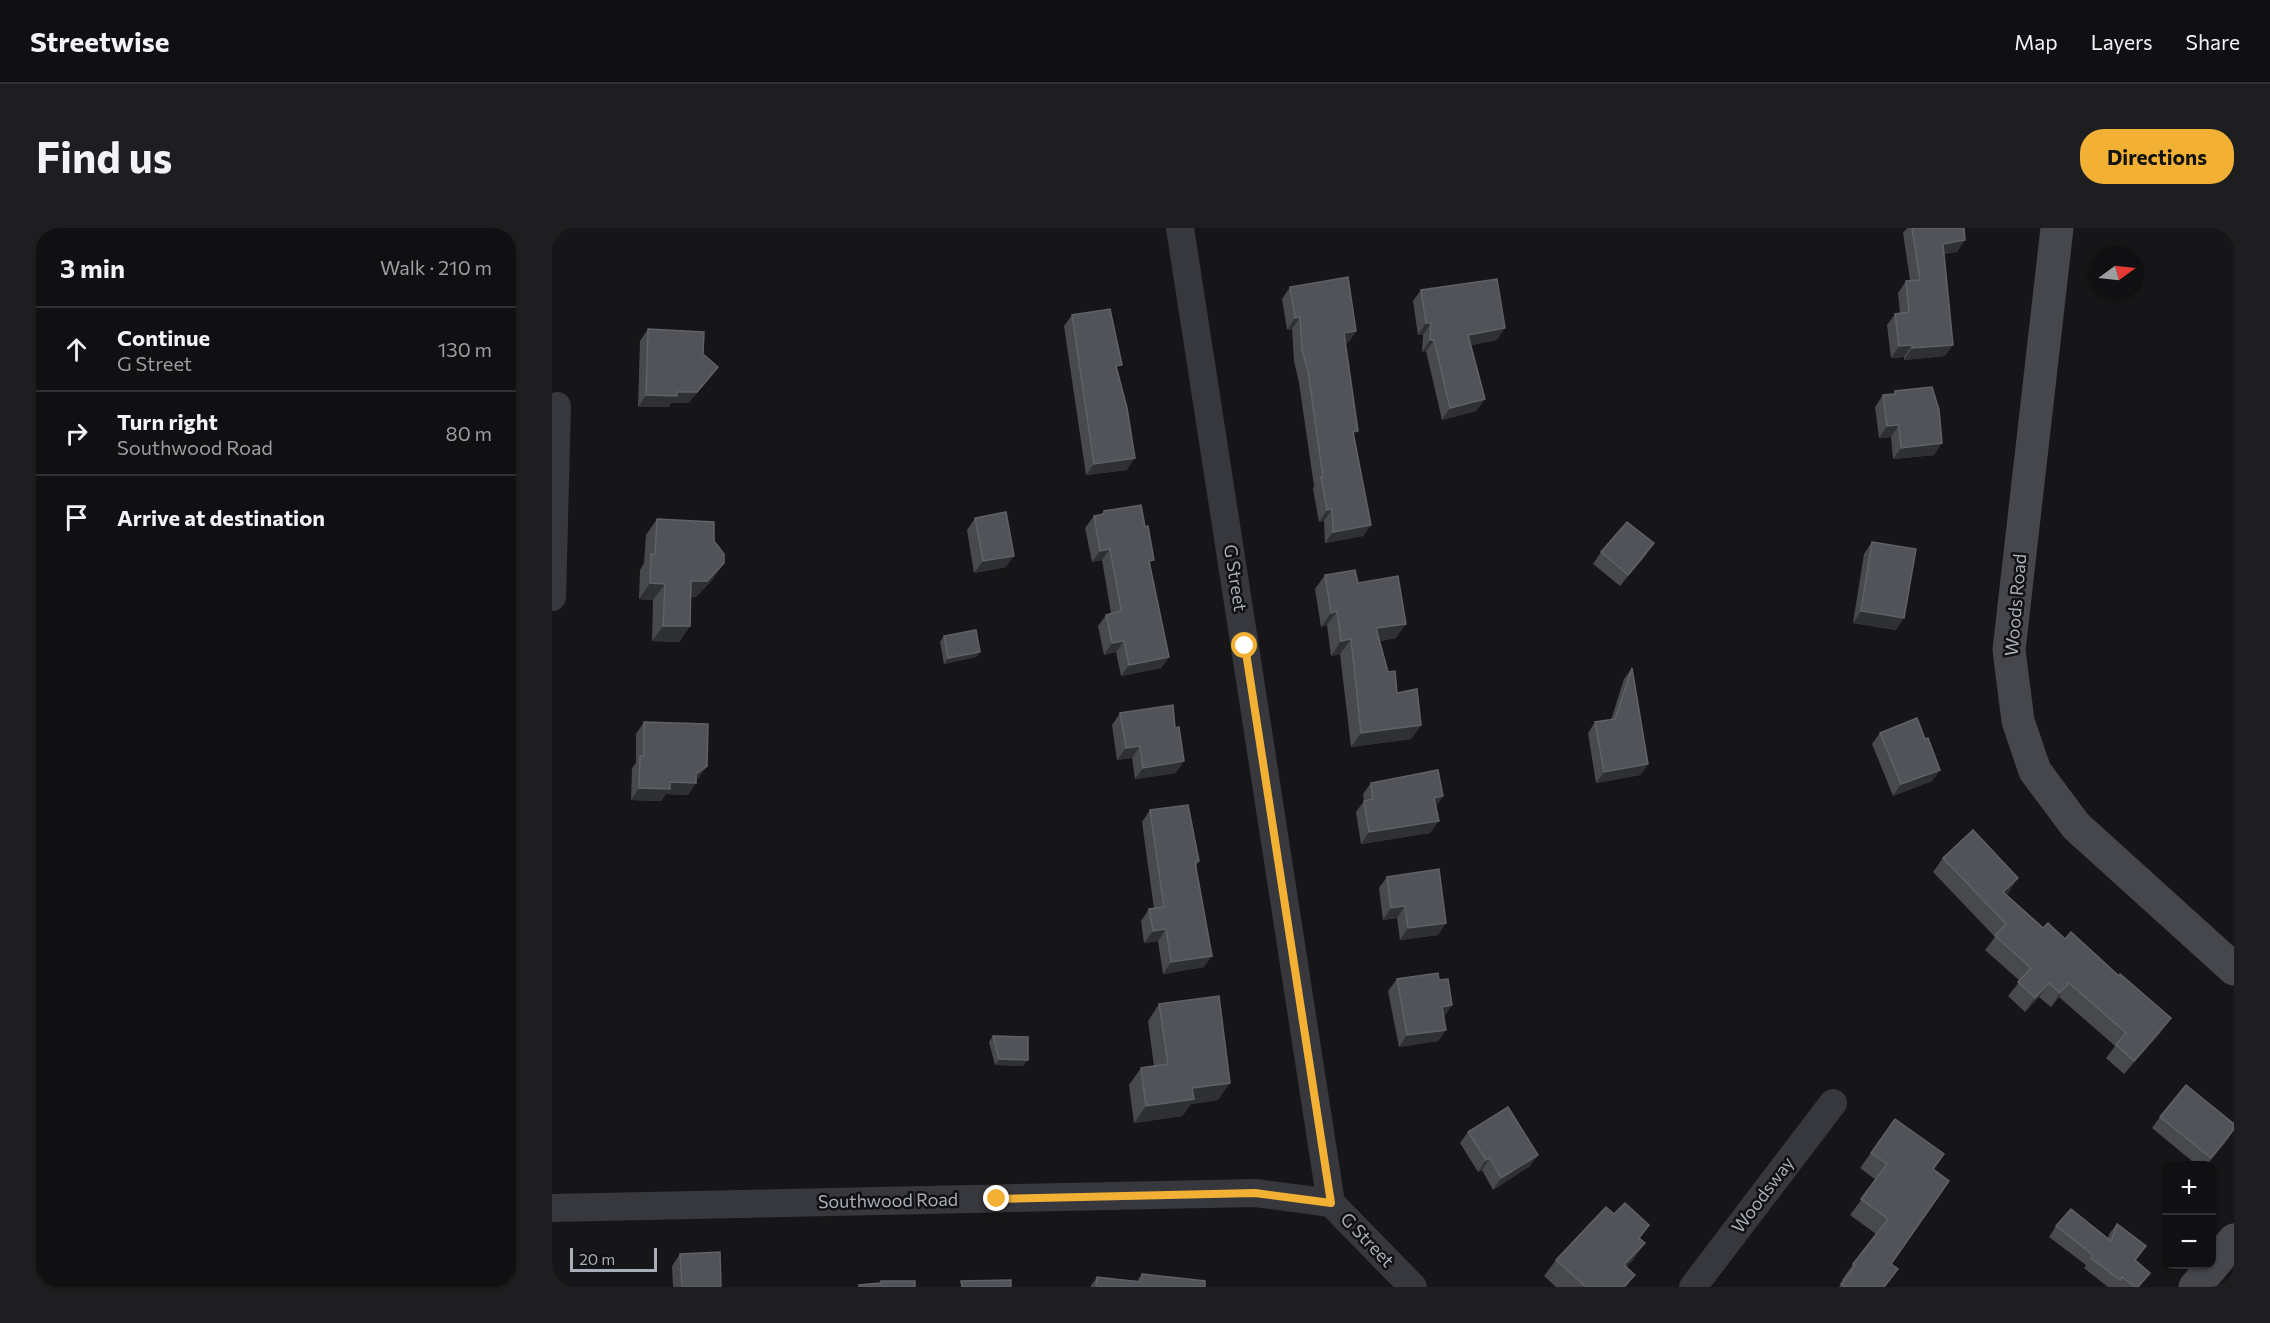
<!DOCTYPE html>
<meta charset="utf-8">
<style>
:root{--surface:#101012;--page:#1e1e20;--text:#f1f3f6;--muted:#9c9d9f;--line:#303032;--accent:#f2b134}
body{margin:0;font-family:Commissioner,sans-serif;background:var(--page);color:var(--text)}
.controls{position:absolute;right:18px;bottom:18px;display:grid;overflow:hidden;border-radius:12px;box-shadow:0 2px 4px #0004}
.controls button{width:54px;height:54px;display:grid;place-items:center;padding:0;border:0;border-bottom:2px solid var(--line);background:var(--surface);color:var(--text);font:30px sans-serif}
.compass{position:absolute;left:1538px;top:18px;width:54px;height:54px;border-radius:50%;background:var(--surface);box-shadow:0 2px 4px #0004;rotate:75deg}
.scale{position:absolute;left:18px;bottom:15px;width:87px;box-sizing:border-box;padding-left:6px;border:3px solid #a8adb8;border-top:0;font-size:16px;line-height:21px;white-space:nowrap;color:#a8adb8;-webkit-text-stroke:4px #111113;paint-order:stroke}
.stop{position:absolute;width:18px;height:18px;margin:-14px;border:4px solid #f2b134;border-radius:50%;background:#fff}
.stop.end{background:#f2b134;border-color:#fff;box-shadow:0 2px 6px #0008}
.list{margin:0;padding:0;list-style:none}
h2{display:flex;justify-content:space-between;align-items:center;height:78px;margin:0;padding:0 24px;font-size:26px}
h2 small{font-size:20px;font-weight:400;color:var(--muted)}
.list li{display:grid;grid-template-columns:39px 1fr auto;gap:18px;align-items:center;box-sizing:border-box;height:84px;padding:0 24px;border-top:2px solid var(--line)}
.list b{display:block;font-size:22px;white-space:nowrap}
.list p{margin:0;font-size:20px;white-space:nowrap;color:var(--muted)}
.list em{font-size:20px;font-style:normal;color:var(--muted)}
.icon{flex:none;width:33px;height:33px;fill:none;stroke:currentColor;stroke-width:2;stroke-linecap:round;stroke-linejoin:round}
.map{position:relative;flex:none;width:1682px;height:1059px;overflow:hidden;border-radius:24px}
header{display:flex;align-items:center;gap:36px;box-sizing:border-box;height:84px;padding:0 30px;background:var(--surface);border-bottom:2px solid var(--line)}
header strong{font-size:28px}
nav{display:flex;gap:33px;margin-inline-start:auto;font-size:21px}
.intro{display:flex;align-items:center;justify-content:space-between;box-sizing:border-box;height:144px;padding:0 36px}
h1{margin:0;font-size:42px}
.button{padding:15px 27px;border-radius:24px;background:var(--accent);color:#111;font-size:21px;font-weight:700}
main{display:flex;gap:36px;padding:0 36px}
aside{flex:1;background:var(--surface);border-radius:24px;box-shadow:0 2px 4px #0004}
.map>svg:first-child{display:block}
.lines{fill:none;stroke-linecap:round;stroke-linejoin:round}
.street{stroke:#37383d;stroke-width:28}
.secondary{stroke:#45474d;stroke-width:33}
.wall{fill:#47494d}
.shaded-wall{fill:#2f3033}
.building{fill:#525359;stroke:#5f6168;stroke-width:1.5}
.route{stroke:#f2b134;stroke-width:8}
.labels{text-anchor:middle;stroke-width:5;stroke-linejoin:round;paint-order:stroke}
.street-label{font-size:18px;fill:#a8adb8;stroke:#111113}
</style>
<header>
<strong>Streetwise</strong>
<nav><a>Map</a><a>Layers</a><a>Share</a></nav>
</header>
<div class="intro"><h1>Find us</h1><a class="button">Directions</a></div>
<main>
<aside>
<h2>3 min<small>Walk · 210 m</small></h2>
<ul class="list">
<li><svg class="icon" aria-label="ahead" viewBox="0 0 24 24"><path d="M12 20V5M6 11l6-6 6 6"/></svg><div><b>Continue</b><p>G Street</p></div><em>130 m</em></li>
<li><svg class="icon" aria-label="right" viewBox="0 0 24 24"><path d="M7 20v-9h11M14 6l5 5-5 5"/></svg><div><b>Turn right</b><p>Southwood Road</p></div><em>80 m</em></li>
<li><svg class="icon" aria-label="arrive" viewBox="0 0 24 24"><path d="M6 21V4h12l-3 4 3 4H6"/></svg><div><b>Arrive at destination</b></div></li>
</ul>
</aside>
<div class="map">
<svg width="1682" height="1059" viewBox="0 0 1682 1059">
<rect width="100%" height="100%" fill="#161618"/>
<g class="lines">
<g class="street">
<polyline points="628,0 779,975 861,1059"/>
<polyline points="0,369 5,178"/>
<polyline points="0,980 703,965 779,975"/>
<polyline points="1141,1059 1281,875"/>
</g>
<g class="secondary">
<polyline points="1505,0 1457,422 1466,493 1483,543 1524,598 1682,741"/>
<polyline points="1643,1059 1682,1012"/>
</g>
</g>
<g class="wall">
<polygon points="1355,0 1412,0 1405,24 1392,26 1393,128 1352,132 1352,129 1339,130 1335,97 1343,86 1348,85 1346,65 1354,53 1358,52 1351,5"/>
<polygon points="738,59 804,103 796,115 793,115 802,208 819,297 811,308 773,315 772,293 767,294 761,261 762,258 747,155 742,133 740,101 735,102 730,71"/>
<polygon points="869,62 945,112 919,117 933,171 924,183 890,192 874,123 870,124 871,107 866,107 861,73"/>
<polygon points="520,87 566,143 575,242 534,247 512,98"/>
<polygon points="96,101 151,126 166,139 157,151 136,175 119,175 117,179 86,179 88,113"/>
<polygon points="1343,163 1382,227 1341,231 1339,209 1327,210 1323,179 1331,167 1341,166"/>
<polygon points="552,283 598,338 617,429 609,440 569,448 564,424 552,427 546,398 554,387 559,385 550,332 540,334 533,300 542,288 549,287"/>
<polygon points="423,290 454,339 422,345 415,302"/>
<polygon points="105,291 161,351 144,369 139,369 138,398 127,414 100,413 101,372 87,371 88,342 92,335 94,307"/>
<polygon points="1320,314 1344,402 1301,395 1312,326"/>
<polygon points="1049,324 1094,327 1068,358 1041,336"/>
<polygon points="773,347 806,355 844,410 828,413 836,444 845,465 869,497 859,511 799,519 788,426 779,428 775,397 769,399 763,361"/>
<polygon points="392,408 428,424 424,429 392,436 388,414"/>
<polygon points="1080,440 1096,536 1088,547 1044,555 1036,505 1043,494 1059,492 1072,451"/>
<polygon points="568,485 623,500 624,545 583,551 580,530 565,532 560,497"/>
<polygon points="92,494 155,538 147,549 144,552 136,567 114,566 109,573 79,572 80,540 84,535 84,506"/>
<polygon points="1328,505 1373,511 1388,542 1380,553 1341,568 1320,516"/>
<polygon points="819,555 891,568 884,578 878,605 809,616 804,584 812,573 811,566"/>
<polygon points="598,582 647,633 644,638 652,739 611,746 606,713 592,715 589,693 597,681 602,681 590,594"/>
<polygon points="1391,630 1457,664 1454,666 1609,804 1572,846 1554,830 1563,818 1507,769 1499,779 1487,769 1473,784 1456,768 1468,753 1433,722 1443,709 1381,644"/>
<polygon points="835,649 886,707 848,712 845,690 831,692 827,660"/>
<polygon points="845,751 892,789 894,802 886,813 847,819 836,763"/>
<polygon points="607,776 666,872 639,876 630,888 582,895 577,857 589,840 602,838 596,793"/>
<polygon points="441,808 471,838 443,837 437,814"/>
<polygon points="1608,889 1677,910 1654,938 1646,938 1600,900"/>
<polygon points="1343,891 1381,941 1339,1036 1333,1059 1287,1059 1291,1053 1290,1052 1301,1036 1324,1006 1298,987 1324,952 1308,940"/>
<polygon points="916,904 978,938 941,962 930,942 926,944 908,915"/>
<polygon points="1565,996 1583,1033 1587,1059 1556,1059 1532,1040 1534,1037 1497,1009 1504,998 1556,1011 1557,1006"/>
<polygon points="1088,1011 1081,1032 1074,1039 1083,1047 1074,1059 1004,1059 992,1048 1004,1032"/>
<polygon points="128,1026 169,1059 121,1059 120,1038"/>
<polygon points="590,1046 653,1059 538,1059 545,1049 585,1053"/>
</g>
<g class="shaded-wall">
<polygon points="1413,12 1405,24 1383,28 1391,16"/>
<polygon points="748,89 740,101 735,102 743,90"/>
<polygon points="874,95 879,95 871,107 866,107"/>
<polygon points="953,100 945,112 908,119 916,107"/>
<polygon points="804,103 796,115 784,117 792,105"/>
<polygon points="878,112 882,112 874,123 870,124"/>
<polygon points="1360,117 1352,129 1339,130 1347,118"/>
<polygon points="1401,117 1393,128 1352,132 1360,120"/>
<polygon points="166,139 157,151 136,175 119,175 117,179 86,179 94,167 125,164"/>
<polygon points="933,171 924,183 890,192 898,180"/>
<polygon points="1347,197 1339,209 1327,210 1335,198"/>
<polygon points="1390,215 1382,227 1341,231 1349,220"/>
<polygon points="583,230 575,242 534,247 542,236"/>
<polygon points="780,281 772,293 767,294 775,282"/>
<polygon points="819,297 811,308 773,315 781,304"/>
<polygon points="1102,315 1094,327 1068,358 1076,347"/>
<polygon points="558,321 550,332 540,334 548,323"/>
<polygon points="462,328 454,339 422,345 431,333"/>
<polygon points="172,335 161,351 144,369 128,368 139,353"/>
<polygon points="98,355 113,356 101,372 87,371"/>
<polygon points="785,383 775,397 769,399 779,385"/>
<polygon points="1309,383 1352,390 1344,402 1301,395"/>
<polygon points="854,396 844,410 814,415 824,400"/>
<polygon points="111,398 138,398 127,414 100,413"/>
<polygon points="799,411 788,426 779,428 789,413"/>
<polygon points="572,413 564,424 552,427 560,415"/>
<polygon points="428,424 424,429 392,436 396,430"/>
<polygon points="617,429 609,440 569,448 577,437"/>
<polygon points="869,497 859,511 799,519 809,505"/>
<polygon points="588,518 580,530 565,532 574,520"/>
<polygon points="632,533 624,545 583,551 591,540"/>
<polygon points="1096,536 1088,547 1044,555 1052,544"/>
<polygon points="155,538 147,549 140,555 144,555 136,567 114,566 109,573 79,572 87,560 118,554 144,546"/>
<polygon points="1388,542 1380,553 1341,568 1349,556"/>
<polygon points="891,568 883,580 882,570"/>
<polygon points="887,593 878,605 809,616 817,604"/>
<polygon points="1466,650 1457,664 1442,678 1451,664"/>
<polygon points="853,678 845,690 831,692 839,680"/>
<polygon points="894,695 886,707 848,712 856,700"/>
<polygon points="614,701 606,713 592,715 601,703"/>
<polygon points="660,728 652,739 611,746 619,734"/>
<polygon points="1497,755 1487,769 1473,784 1483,770"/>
<polygon points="1517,755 1507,769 1499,779 1508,765"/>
<polygon points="900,777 892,789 890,779"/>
<polygon points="1619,790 1609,804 1572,846 1582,833"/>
<polygon points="894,802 886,813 847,819 855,807"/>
<polygon points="447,831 476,832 471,838 443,837"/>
<polygon points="678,855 666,872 639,876 630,888 582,895 594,878 640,860"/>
<polygon points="1682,901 1677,910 1654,938 1659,930"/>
<polygon points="986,927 978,938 941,962 949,950"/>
<polygon points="938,930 930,942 926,944 934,932"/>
<polygon points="1093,1015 1081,1032 1060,1054 1072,1037"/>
</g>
<g class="building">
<polygon points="1360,0 1412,0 1413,12 1391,16 1401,117 1360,120 1360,117 1347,118 1343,86 1357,84 1354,53 1368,52"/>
<polygon points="796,49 804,103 792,105 806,203 801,204 819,297 781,304 780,281 775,282 769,249 771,249 756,143 750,122 748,89 743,90 738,59"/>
<polygon points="945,51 953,100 916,107 933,171 898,180 882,112 878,112 879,95 874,95 869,62"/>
<polygon points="558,81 570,137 564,138 575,180 583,230 542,236 520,87"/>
<polygon points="96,101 152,104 151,126 166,139 145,164 125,164 125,168 94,167"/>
<polygon points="1380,159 1387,182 1390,215 1349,220 1347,197 1335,198 1331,167 1344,166 1343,163"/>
<polygon points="589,277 593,299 596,298 602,332 597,333 617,429 577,437 572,413 560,415 554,387 568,383 569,381 558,321 548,323 542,288 552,286 552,283"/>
<polygon points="454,284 462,328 431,333 423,290"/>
<polygon points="105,291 162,294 162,313 172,326 172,335 155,353 139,353 138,398 111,398 113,356 98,355 99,326 103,326"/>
<polygon points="1075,294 1102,315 1076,347 1049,324"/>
<polygon points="1320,314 1364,321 1352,390 1309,383"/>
<polygon points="803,342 806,355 846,348 854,396 824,400 836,444 843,443 845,465 865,461 869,497 809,505 799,411 789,413 785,383 779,385 773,347"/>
<polygon points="424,402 428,424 396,430 392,408"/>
<polygon points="1080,440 1096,536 1052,544 1043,494 1063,491"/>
<polygon points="621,477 623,500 627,499 632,533 591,540 588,518 574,520 568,485"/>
<polygon points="1365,490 1373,511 1376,510 1388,542 1349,556 1328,505"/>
<polygon points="92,494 156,496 155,538 144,546 144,555 118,554 118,561 87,560 88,528 92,528"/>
<polygon points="886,542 891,568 882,570 887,593 817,604 812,573 821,571 819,555"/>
<polygon points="636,577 647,633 643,634 660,728 619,734 614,701 601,703 597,681 612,679 598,582"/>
<polygon points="1421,602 1466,650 1451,664 1491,700 1496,695 1513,711 1519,704 1567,748 1568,746 1619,790 1582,833 1564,817 1574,805 1517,755 1508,765 1497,755 1483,770 1466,754 1479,740 1443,708 1454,696 1391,630"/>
<polygon points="887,641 894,695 856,700 853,678 839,680 835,649"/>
<polygon points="886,745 887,752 896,751 900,777 890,779 894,802 855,807 845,751"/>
<polygon points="667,768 678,855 640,860 642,871 594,878 589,840 616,836 607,776"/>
<polygon points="441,808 476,809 476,832 447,831"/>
<polygon points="1634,857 1682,896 1682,901 1659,930 1608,889"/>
<polygon points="956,879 986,927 949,950 938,930 934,932 916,904"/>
<polygon points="1343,891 1392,926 1381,941 1397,953 1339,1036 1346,1041 1332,1059 1293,1059 1289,1056 1303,1038 1301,1036 1336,991 1309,971 1335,936 1319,925"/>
<polygon points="1073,975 1097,997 1087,1010 1093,1015 1072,1037 1083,1047 1071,1059 1034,1059 1004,1032 1054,979 1062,986"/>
<polygon points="1519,981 1559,1013 1565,996 1594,1018 1583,1032 1598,1045 1586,1059 1583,1059 1570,1049 1568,1052 1539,1030 1541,1027 1504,998"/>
<polygon points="168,1024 169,1059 130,1059 128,1026"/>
<polygon points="590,1046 653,1053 653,1059 544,1059 545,1049 589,1054"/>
<polygon points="459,1052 459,1059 410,1059 409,1053"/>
<polygon points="329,1053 363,1053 363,1059 307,1059 307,1057 329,1055"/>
</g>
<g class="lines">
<polyline class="route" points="445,971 703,965 779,975 693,418"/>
</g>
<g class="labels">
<g class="street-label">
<text transform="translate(683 350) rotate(81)" y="6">G Street</text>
<text transform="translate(1464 377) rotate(-85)" y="6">Woods Road</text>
<text transform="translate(1211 967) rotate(-53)" y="6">Woodsway</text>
<text transform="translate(336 973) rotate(-1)" y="6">Southwood Road</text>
<text transform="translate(815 1012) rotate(46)" y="6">G Street</text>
</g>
</g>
</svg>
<div class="controls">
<button>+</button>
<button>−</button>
</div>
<svg class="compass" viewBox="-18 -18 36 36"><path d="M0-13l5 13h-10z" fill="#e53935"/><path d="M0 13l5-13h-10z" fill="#9c9d9f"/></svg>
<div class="scale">20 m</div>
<div class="stop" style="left:693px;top:418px"></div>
<div class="stop end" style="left:445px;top:971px"></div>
</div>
</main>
